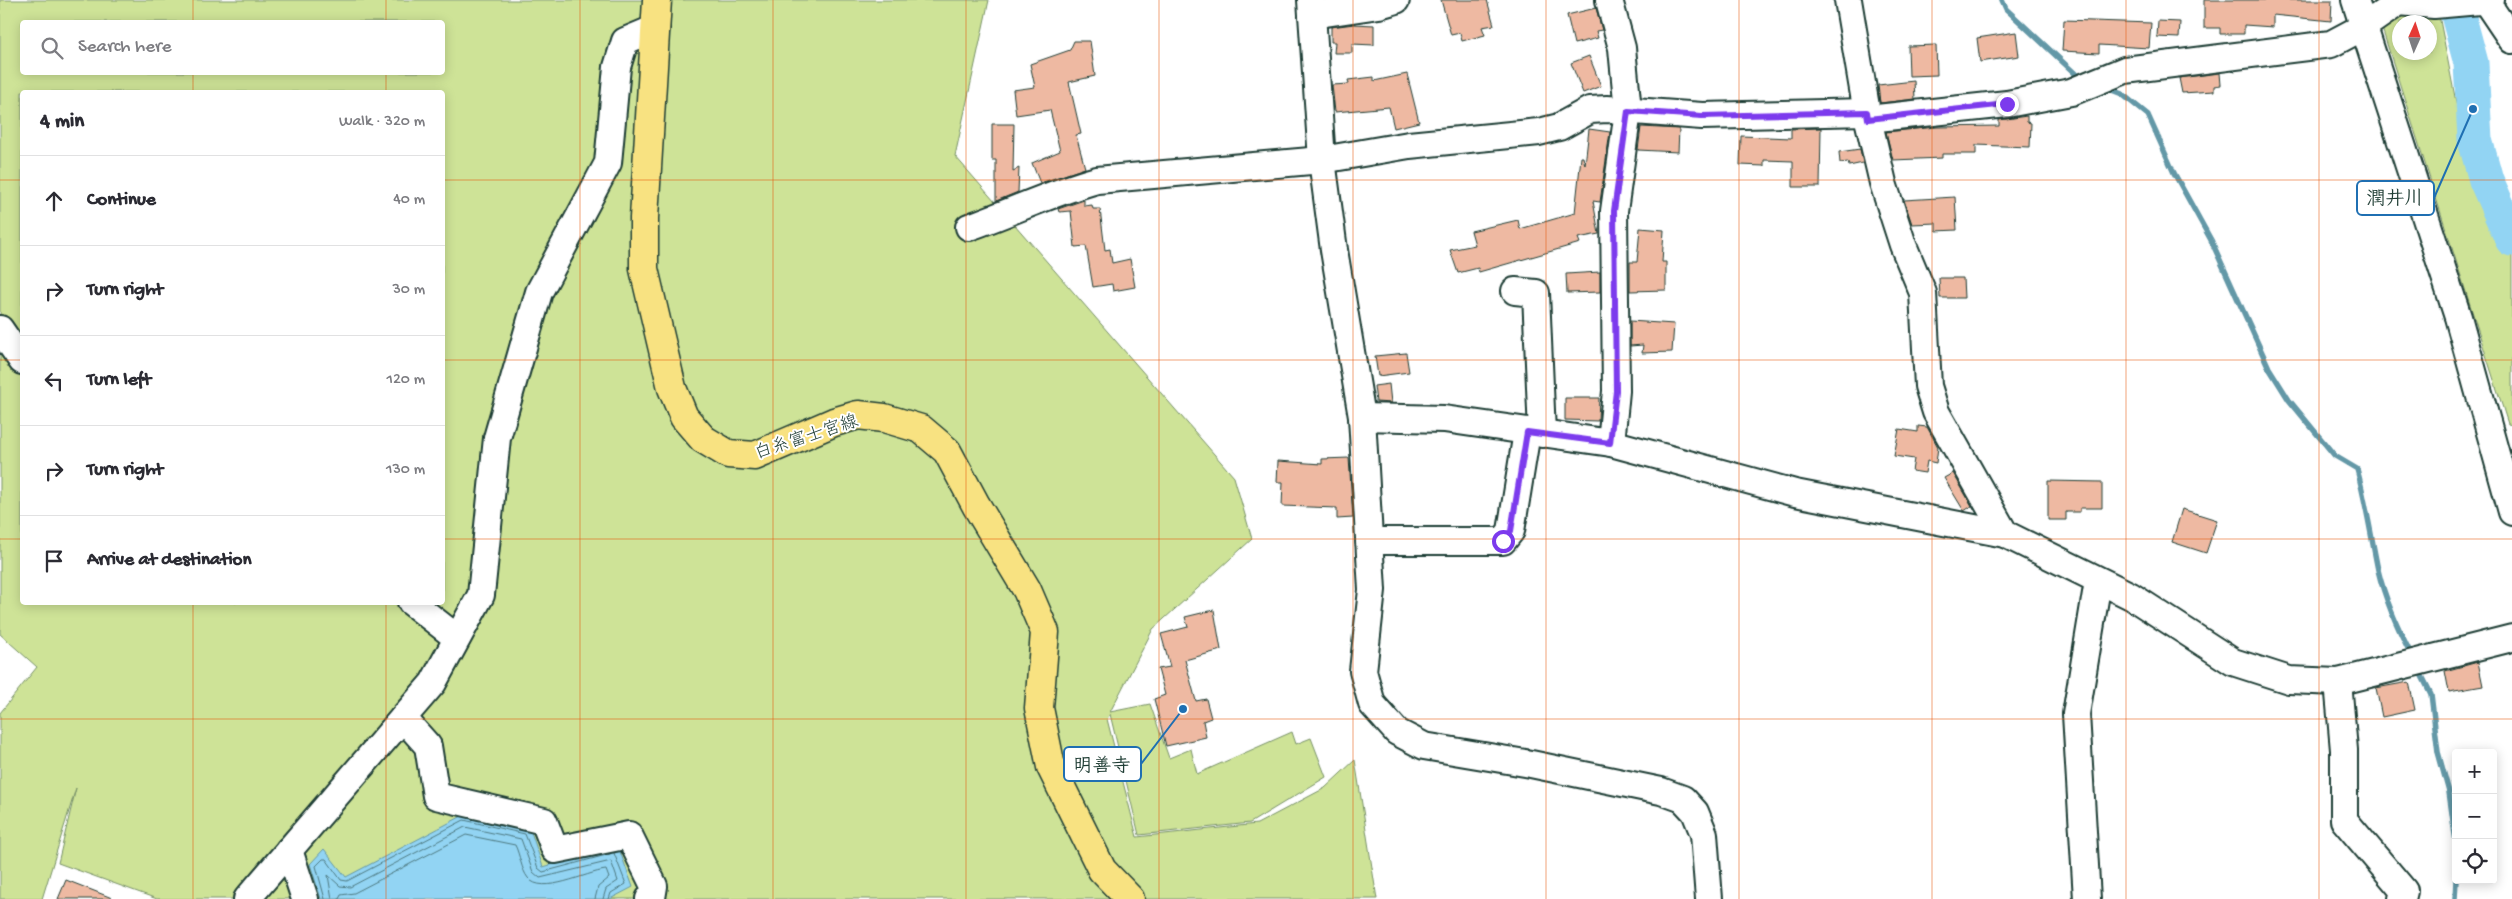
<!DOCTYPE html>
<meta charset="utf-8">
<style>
:root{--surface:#fff;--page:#f2f2f3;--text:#2b2b33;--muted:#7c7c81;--line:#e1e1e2}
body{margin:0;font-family:"Gochi Hand","Klee One",sans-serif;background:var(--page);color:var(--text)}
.controls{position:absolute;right:15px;bottom:15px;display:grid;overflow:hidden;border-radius:5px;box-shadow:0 2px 12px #0003}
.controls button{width:45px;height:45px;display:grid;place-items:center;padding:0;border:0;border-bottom:1px solid var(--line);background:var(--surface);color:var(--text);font:25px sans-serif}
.compass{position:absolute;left:2392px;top:15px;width:45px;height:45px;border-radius:50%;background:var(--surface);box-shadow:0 2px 12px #0003;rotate:3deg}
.stop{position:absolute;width:15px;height:15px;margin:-11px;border:4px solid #7c3aed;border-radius:50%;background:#fff}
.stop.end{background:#7c3aed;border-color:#fff;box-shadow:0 1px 5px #0008}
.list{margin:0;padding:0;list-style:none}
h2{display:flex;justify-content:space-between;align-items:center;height:65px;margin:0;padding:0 20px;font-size:21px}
h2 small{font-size:16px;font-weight:400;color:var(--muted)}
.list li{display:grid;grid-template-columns:32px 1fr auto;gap:15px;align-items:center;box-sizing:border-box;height:90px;padding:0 20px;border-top:1px solid var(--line)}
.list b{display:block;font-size:19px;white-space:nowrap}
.list em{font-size:16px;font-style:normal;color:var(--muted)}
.icon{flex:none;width:28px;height:28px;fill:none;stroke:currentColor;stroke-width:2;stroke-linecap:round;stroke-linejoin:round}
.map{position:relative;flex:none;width:2512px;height:899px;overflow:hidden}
.search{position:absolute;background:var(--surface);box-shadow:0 2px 12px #0003;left:20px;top:20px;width:425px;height:55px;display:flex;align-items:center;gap:12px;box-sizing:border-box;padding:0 18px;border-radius:5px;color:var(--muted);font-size:19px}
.panel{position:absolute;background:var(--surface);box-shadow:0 2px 12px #0003;left:20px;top:90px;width:425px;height:515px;border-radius:5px}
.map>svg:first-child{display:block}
.green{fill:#cee397;stroke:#769066;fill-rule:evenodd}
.water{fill:#92d4f3;stroke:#6498a7}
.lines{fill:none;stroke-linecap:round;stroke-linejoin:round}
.shore{stroke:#4d7980;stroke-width:1}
.stream{stroke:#6498a7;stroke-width:5.5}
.river{stroke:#92d4f3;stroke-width:35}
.building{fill:#eeb9a2;stroke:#1f3d34}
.minor-casing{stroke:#1f3d34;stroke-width:30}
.major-casing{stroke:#1f3d34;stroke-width:31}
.minor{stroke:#fff;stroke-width:26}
.major{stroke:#f8e281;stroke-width:28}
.route{stroke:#7c3aed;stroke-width:6}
.grid{fill:none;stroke:#e8590c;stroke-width:1;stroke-opacity:0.55}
.labels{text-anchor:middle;stroke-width:4;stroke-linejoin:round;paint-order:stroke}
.street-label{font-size:18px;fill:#1f3d34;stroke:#fff}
.leader{fill:none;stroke:#1f6fb2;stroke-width:2}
.callout-dot{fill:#1f6fb2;stroke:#fff;stroke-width:2}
.callout{fill:#fff;stroke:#1f6fb2;stroke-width:2}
.callout-label{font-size:19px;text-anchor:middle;font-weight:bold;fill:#1f3d34}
</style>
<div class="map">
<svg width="2512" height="899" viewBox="0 0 2512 899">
<rect width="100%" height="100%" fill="#fff"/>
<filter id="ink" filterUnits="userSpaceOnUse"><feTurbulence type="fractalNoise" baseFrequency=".02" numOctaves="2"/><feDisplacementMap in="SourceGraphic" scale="10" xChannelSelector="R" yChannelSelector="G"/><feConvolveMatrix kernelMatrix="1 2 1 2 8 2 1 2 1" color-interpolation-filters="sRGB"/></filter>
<g filter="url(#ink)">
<g class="green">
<path d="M0 0H989L955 156 1234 477 1252 539 1153 629 1110 712 1150 704 1169 758 1191 749 1197 774 1292 732 1296 744 1311 738 1326 777 1250 823 1139 835 1110 714 1107 719 1137 837 1257 824 1325 788 1355 760 1377 899H157L58 863 76 788 42 899H0V713L37 667 0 634ZM22 22H442V72H22ZM22 92H442V602H22Z"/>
<path d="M2373 0H2436L2463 138 2512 233V425L2508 424ZM2400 22H2430V52H2400Z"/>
</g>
<polygon class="water" points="464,815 530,829 543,867 618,846 633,887 610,899 321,899 310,864 324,849 346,877"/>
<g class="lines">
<g class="shore">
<polyline points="325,899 316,866 323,859 326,859 341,880 347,881 464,820 525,834 538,868 543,872 610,854"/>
<polyline points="332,899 328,875 340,886 350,887 465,827 521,839 533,872 540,878 611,861 618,881 606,889 603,899"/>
<path d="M339 899 341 895 354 893 466 835 515 845C520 855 521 869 528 878 542 896 586 872 606 870L609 878 598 887 595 899"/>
<polyline points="609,899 611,893 626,884 614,853"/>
</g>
<g class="stream">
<polyline points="2002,0 2006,9 2081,79"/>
<path d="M2104 87 2122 94 2148 115 2174 173 2211 240 2269 368 2289 400 2335 456 2357 469C2366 502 2371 536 2378 570 2385 599 2398 629 2412 656"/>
<polyline points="2418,668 2431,694 2438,752 2449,792 2456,842"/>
<polyline points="2455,899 2456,880"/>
</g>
<polyline class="river" points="2454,0 2471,63 2475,140 2486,180 2512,239"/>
</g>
<g class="building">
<polygon points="1441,0 1487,0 1494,25 1482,27 1485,35 1462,41 1460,33 1451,35"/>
<polygon points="2204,0 2332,0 2331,21 2273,15 2273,27 2244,25 2244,34 2220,34 2220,28 2204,28"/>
<polygon points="1596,8 1602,30 1596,31 1598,38 1574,44 1567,15"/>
<polygon points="2064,20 2151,23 2149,48 2099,45 2099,53 2062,51"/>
<polygon points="2158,21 2180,22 2179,38 2157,37"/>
<polygon points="1354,24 1374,25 1374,45 1352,44 1352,53 1334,53 1335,42 1331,42 1331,27"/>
<polygon points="2016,32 2019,56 1980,62 1977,38"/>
<polygon points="1074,41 1090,41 1095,76 1069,82 1081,134 1076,135 1085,168 1040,183 1032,163 1060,151 1050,110 1016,115 1013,90 1035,87 1030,64 1070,50"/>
<polygon points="1936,45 1937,75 1909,76 1908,46"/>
<polygon points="1589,56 1601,86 1583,93 1571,63"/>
<polygon points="2220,73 2221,85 2214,86 2214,91 2182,93 2179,78"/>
<polygon points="1407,74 1419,122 1394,128 1389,107 1335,112 1332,85 1349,84 1348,80 1374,77 1374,81"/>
<polygon points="1914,81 1915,99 1880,103 1878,85"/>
<polygon points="2027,116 2027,122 2031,123 2030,147 1976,145 1976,154 1942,154 1942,158 1893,160 1886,132 1937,127 1999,126 1999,120"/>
<polygon points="992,124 1014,124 1013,171 1019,168 1018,192 996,201 996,160 992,160"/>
<polygon points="1641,127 1679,129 1678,152 1638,150"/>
<polygon points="1821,128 1820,187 1793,187 1793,161 1764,160 1764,166 1740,165 1741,136 1791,138 1791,129"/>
<polygon points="1589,129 1610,132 1600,202 1593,201 1599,234 1578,238 1580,243 1479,272 1478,268 1458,273 1450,250 1475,245 1471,231 1518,220 1520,229 1575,213 1581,157 1583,157 1585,165"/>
<polygon points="1860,149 1863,163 1849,166 1848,162 1840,163 1839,152"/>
<polygon points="1955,197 1957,230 1936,231 1936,223 1912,224 1904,200"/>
<polygon points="1084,200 1084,206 1092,205 1093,209 1100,209 1105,250 1110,249 1112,263 1130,259 1135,287 1113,291 1112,284 1093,287 1086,246 1075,247 1071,211 1059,212 1058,209"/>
<polygon points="1640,228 1664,230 1662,262 1666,262 1666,290 1630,291 1630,262 1637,262"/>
<polygon points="1600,272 1600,292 1567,293 1566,274"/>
<polygon points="1939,278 1963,278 1964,298 1940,298"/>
<polygon points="1630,321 1674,324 1672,352 1642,353 1643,345 1630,346"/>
<polygon points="1406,353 1409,372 1378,376 1375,356"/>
<polygon points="1389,384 1391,403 1376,402 1374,386"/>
<polygon points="1565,398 1599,398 1598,421 1565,420"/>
<polygon points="1918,426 1927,427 1938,447 1936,463 1927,461 1925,473 1912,471 1914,459 1894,456 1899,429 1918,432"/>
<polygon points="1349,458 1353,518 1337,519 1337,508 1282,506 1283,482 1277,482 1278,461 1322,464 1322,459"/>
<polygon points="1953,473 1972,506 1964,511 1944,478"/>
<polygon points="2048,481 2102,482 2102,508 2080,508 2080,512 2066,512 2066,520 2048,520"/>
<polygon points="2182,509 2217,520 2206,553 2172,542"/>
<polygon points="1214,610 1221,650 1185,660 1196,701 1206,699 1211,718 1203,721 1206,737 1166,746 1154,699 1165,695 1158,669 1170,667 1161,634 1188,627 1185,617"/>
<polygon points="2478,662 2483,686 2449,692 2445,671"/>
<polygon points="2409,682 2415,710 2382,717 2376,688"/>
<polygon points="66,880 112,898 112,899 58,899"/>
</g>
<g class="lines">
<g class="minor-casing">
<g id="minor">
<polyline points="1311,0 1322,160 1334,250 1362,417 1372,590 1363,671 1372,704 1397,732 1424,746 1531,764 1661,791 1683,799 1695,812 1704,834 1709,899"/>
<polyline points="1609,0 1622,48 1628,111 1614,211 1616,391 1611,443"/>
<polyline points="1848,0 1868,119 1883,183 1903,245 1923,293 1928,386 1936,412 2005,534 2131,596 2233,662 2289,680 2338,682 2512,638"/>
<polyline points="2355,0 2458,317 2512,512"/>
<polyline points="2485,0 2512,40"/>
<polyline points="1312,15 1379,5 1396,0"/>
<polyline points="1868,119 2007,104 2071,92 2125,70 2331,44 2363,27 2399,2 2434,5 2491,0"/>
<path d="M969 227C1012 212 1053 192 1097 180L1322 160 1409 145 1539 132 1559 127 1590 110 1607 109 1702 116 1867 112"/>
<polyline points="1515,291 1536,293 1542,434"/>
<polyline points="0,329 22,361"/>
<polyline points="1362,417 1444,419 1611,443 1795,493 2005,534"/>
<polyline points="1369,541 1503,541 1511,531 1527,432"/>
<polyline points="411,602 457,638"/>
<polyline points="2338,682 2344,750 2344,820 2404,891 2402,899"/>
<polyline points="403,718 428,746 436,796 544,821 555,850 629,835 654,886 652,898 649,899"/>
<polyline points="289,850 305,899"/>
<polyline points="247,899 433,683 481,595 497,438 539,292 608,163 617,67 625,41 656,28"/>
<polyline points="2087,899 2076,714 2098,581"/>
</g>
</g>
<g class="major-casing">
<polyline id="major" points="657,0 644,218 644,269 672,388 684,417 703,439 728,454 755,456 834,422 858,415 884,418 921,429 947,451 976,505 1027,590 1045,632 1039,708 1051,767 1102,870 1130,899"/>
</g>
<use href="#minor" class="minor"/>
<use href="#major" class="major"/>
</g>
</g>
<g class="lines" filter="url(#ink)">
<polyline class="route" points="1503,541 1511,531 1527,432 1610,443 1616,391 1614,211 1628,111 1702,116 1867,112 1868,119 2007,104"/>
</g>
<path class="grid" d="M193 0V22M386 0V22M580 0V899M773 0V899M966 0V899M1159 0V899M1353 0V899M1546 0V899M1739 0V899M1932 0V899M2126 0V899M2319 0V899M193 72V92M386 72V92M0 180H22M442 180H2512M0 360H22M442 360H2512M0 539H22M442 539H2512M193 602V899M386 602V899M0 719H2512"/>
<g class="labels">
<g class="street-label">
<text transform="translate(806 436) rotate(-18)" y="6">白糸富士宮線</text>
</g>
</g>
<path class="leader" d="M2473 109L2434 198M1183 709L1141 764"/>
<g class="callout-dot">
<circle cx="2473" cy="109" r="5"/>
<circle cx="1183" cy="709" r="5"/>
</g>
<g class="callout">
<rect x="2357" y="181" width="77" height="34" rx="5"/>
<rect x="1064" y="747" width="77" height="34" rx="5"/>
</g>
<g class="callout-label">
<text x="2395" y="204">潤井川</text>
<text x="1102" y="771">明善寺</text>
</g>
</svg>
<div class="controls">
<button>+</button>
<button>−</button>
<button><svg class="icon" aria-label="locate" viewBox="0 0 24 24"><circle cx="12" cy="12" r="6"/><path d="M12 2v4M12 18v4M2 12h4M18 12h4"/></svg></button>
</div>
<svg class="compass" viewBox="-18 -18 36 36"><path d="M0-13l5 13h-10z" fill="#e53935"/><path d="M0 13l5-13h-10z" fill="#7c7c81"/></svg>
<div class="stop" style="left:1503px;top:541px"></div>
<div class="stop end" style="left:2007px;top:104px"></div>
<div class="search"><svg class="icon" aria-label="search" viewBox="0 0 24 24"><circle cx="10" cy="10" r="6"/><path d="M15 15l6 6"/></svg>Search here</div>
<section class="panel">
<h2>4 min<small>Walk · 320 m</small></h2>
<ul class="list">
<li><svg class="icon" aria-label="ahead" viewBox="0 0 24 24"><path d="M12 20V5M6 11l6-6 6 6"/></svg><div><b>Continue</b></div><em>40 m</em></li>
<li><svg class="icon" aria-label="right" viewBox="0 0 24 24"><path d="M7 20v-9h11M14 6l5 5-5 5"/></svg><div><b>Turn right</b></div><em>30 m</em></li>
<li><svg class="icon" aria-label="left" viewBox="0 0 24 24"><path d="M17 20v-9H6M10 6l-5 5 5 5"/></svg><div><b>Turn left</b></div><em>120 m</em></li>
<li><svg class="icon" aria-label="right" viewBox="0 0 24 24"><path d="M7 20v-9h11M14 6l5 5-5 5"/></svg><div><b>Turn right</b></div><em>130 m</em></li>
<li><svg class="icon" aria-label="arrive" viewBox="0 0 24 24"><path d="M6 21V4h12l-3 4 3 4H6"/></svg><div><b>Arrive at destination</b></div></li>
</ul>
</section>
</div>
